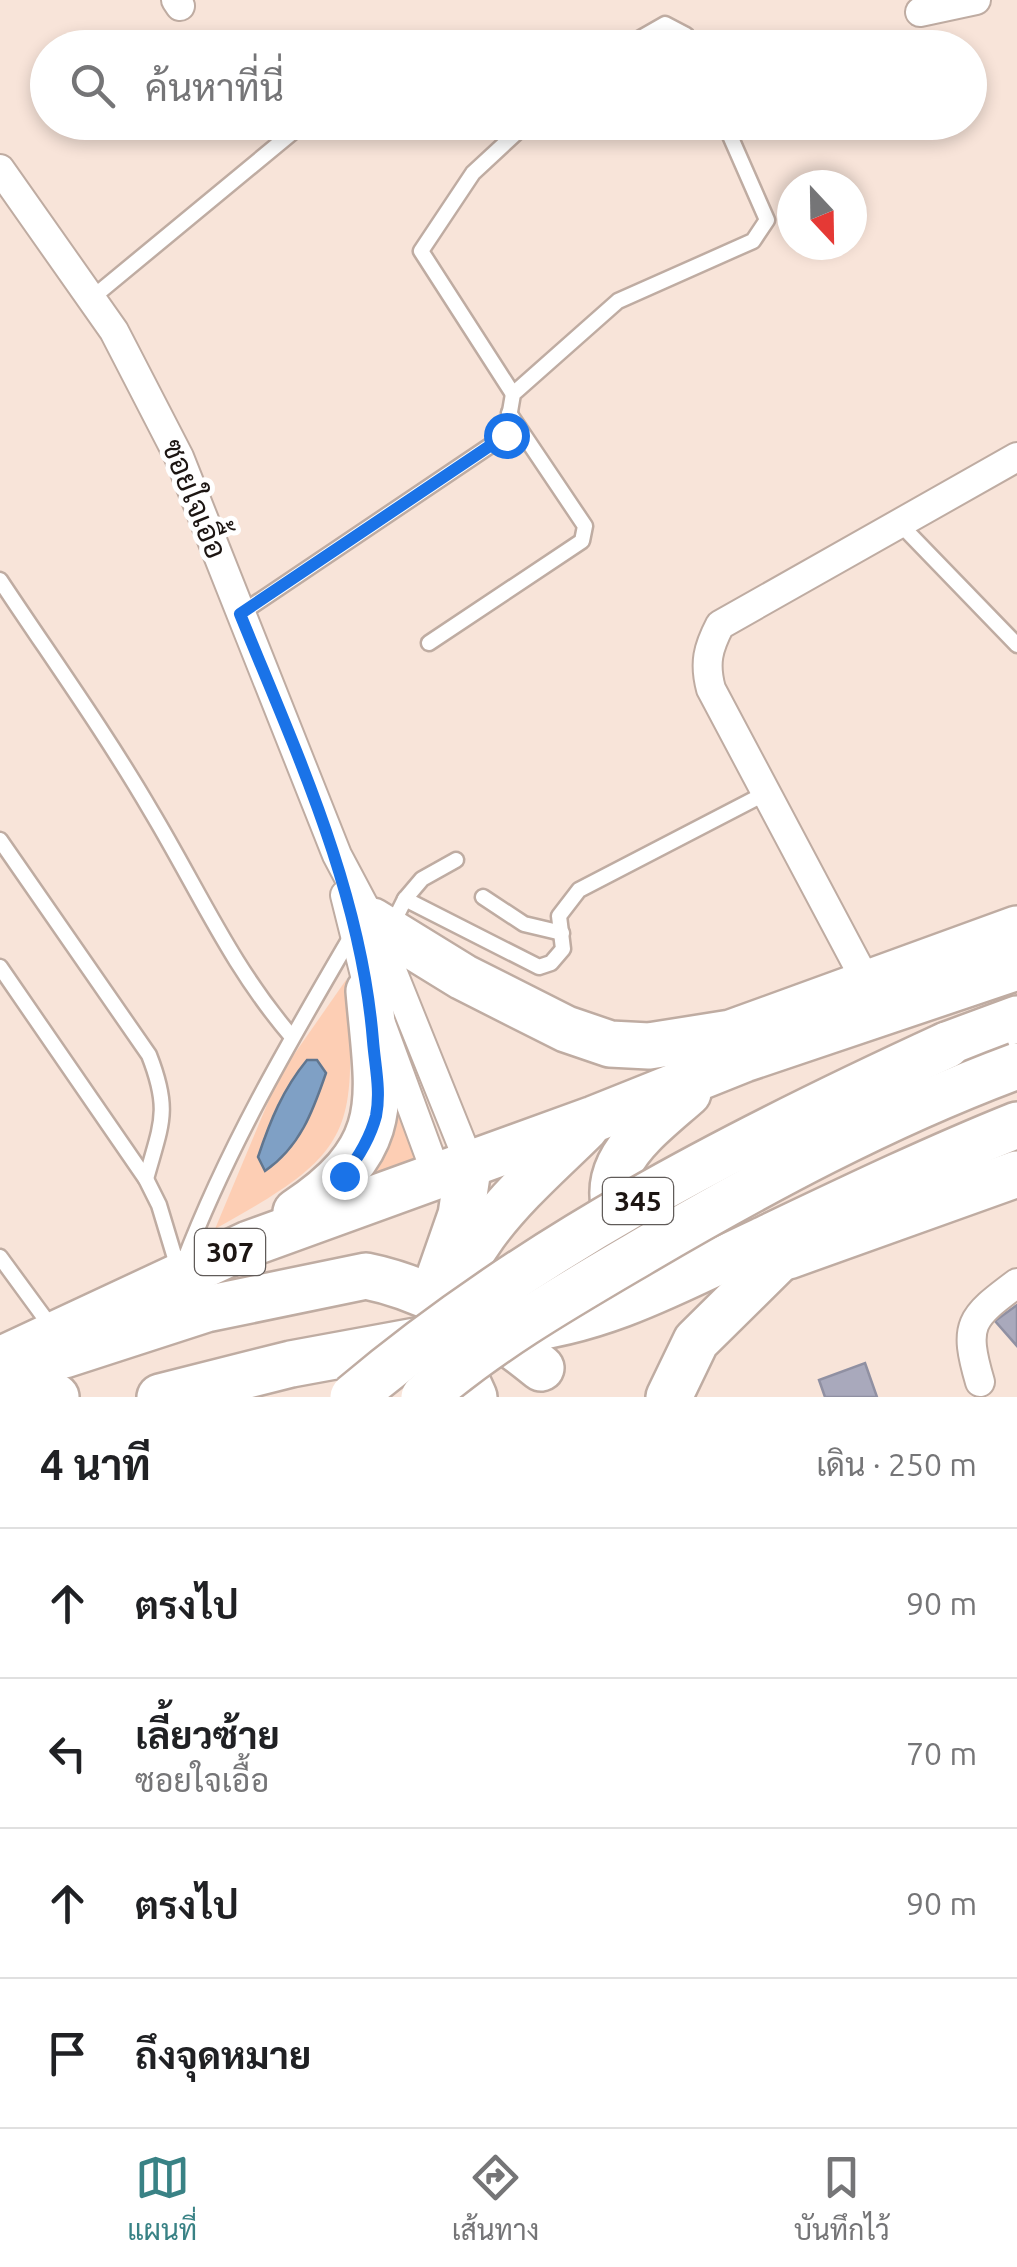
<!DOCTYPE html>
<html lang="th">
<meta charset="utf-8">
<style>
:root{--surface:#fff;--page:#f2f2f2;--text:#202124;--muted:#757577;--line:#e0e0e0;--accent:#398285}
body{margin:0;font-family:Ubuntu,Sarabun,sans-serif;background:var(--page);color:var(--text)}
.compass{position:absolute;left:777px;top:170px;width:90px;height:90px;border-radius:50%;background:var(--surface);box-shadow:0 5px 15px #0003;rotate:158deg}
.stop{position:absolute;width:30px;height:30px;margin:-22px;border:8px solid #1a73e8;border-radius:50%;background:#fff}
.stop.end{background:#1a73e8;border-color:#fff;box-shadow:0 2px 10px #0008}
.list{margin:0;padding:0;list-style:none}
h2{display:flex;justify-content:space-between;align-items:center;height:130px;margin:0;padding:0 40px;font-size:42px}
h2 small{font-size:32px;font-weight:400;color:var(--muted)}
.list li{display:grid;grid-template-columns:65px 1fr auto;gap:30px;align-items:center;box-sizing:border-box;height:150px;padding:0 40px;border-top:2px solid var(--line)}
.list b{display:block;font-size:38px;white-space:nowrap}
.list p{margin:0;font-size:32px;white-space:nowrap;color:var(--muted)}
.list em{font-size:32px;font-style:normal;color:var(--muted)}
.icon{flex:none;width:55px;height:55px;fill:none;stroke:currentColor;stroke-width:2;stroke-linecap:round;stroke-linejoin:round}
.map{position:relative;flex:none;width:1017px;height:1397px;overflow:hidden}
.search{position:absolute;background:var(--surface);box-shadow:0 5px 15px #0003;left:30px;right:30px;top:30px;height:110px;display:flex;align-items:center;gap:25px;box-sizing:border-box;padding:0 35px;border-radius:55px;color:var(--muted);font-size:38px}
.sheet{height:730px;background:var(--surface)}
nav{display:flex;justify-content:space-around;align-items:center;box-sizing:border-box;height:140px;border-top:2px solid var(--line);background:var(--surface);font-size:28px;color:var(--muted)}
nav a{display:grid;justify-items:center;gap:5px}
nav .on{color:var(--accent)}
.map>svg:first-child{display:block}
.green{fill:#fdceb4}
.water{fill:#7fa0c5;stroke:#61768f;stroke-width:2.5}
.building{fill:#a9a9bc;stroke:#9090a2;stroke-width:2.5}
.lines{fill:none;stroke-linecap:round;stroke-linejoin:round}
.service-casing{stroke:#bfaca2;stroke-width:19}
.minor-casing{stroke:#bfaca2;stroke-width:32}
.primary-casing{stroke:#bfaca2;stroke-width:50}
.service{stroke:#fff;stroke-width:14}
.minor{stroke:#fff;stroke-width:28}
.primary{stroke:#fff;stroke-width:45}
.primary-bridge-casing{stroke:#bfaca2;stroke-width:50;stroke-linecap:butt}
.primary-bridge{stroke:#fff;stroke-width:45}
.route{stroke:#1a73e8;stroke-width:12}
.labels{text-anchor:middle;stroke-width:10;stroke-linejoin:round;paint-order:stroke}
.shield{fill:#fff;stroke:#605b59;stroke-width:2.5}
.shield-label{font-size:28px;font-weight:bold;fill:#1c1512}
.street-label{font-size:30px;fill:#1c1512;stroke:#fff}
</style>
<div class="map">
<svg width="1017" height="1397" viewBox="0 0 1017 1397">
<rect width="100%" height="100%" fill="#f8e4d9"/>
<g class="green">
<path d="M346 980C358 1135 352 1153 215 1229L279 1076Z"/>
<polygon points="391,1054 430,1156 288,1219 356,1164"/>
</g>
<path class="water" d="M307 1060H317L326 1073C313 1111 300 1147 265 1171L258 1157C270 1121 283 1089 307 1060Z"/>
<g class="building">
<polygon points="1017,1305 1017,1346 995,1321"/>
<polygon points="865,1363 877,1397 825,1397 819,1380"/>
</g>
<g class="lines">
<g class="service-casing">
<g id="service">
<polyline points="623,48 665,24 686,35 691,48"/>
<polyline points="92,298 305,122"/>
<polyline points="513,394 421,251 473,173 528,122"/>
<polyline points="900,524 1017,645"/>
<path d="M0 580C51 657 105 732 151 811 199 891 231 966 292 1037"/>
<polyline points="240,614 506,435 513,394 618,301 753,241 767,220 724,122"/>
<polyline points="429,643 582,541 585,526 509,413"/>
<path d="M0 840 149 1055C171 1111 161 1124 146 1179"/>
<polyline points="483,897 524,924 562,933"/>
<polyline points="405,899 422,879 456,860"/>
<polyline points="392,925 405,899 539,967 551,963 563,949 559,916 579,890 766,793"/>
<polyline points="0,967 146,1179 159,1205 178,1268"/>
<polyline points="0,1257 52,1328"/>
<path d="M183 1264C228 1146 290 1041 353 933"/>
</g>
</g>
<g class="minor-casing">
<g id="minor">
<polyline points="176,0 180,6"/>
<polyline points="920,12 976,0"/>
<polyline points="0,169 114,331 179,457 337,855 372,921 469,1162"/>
<polyline points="345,895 369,991 436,1173"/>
<path d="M866 981 711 689C704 663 708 648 720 625L1017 457"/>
<path d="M980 1382C963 1324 970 1318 1017 1283"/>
</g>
</g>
<g class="primary-casing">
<g id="primary">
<polyline points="372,921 463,977 566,1029 610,1044 649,1046 731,1033 1017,929"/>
<polyline points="947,1045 1017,1019"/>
<path d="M296 1212C396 1145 378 1098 369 991"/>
<path d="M632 1244C583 1174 638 1137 688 1093"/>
<polyline points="788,1256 1017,1174"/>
<polyline points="440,1275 461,1215 469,1162"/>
<path d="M512 1330C601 1323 680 1279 761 1241 845 1201 930 1160 1017 1125"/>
<path d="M64 1355 206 1309 366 1276C431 1289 490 1326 541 1368"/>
<polyline points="0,1360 249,1244 594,1119 744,1059 1017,967"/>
<polyline points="0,1376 37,1384 56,1397"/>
<polyline points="160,1397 291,1364 438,1337"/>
<path d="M474 1397C465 1376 452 1355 450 1332 443 1251 534 1179 586 1127"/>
<polyline points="669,1397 696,1341 778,1260 811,1239"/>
</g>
</g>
<use href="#service" class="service"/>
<use href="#minor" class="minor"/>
<use href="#primary" class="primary"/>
<g class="primary-bridge-casing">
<g id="primary-bridge">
<path d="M353 1397C530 1247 738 1141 947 1045"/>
<path d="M424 1397C490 1340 565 1297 640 1253 761 1182 885 1115 1017 1066"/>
</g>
</g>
<use href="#primary-bridge" class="primary-bridge"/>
</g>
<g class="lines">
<path class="route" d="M344 1176C358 1158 370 1139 376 1116 381 1091 375 1066 373 1041 361 890 296 752 240 614L506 435"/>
</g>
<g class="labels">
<g class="shield">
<rect x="603" y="1178" width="70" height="46" rx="8"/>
<rect x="195" y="1229" width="70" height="46" rx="8"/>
</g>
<g class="shield-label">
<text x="638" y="1211">345</text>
<text x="230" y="1262">307</text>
</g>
<g class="street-label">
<text transform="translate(194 499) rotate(68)" y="10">ซอยใจเอื้อ</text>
</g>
</g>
</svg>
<svg class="compass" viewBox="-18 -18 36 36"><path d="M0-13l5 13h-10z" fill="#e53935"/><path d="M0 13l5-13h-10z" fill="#757577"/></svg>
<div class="stop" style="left:506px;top:435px"></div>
<div class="stop end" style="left:344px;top:1176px"></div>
<div class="search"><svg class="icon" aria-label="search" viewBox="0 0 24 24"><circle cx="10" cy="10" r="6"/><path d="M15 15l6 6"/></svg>ค้นหาที่นี่</div>
</div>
<section class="sheet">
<h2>4 นาที<small>เดิน · 250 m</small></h2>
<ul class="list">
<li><svg class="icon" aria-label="ahead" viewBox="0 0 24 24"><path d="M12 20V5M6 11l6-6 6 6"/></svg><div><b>ตรงไป</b></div><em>90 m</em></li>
<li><svg class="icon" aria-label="left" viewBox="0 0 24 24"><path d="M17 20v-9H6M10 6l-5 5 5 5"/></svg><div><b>เลี้ยวซ้าย</b><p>ซอยใจเอื้อ</p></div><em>70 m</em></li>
<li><svg class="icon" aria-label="ahead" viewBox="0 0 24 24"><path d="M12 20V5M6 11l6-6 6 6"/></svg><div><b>ตรงไป</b></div><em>90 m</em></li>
<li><svg class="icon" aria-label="arrive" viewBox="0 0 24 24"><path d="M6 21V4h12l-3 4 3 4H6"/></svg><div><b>ถึงจุดหมาย</b></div></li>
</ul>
</section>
<nav>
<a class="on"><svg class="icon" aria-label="map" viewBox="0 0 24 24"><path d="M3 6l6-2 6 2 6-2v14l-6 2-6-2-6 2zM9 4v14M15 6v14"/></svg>แผนที่</a>
<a><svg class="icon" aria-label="directions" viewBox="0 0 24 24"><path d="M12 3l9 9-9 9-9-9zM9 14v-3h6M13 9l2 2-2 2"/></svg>เส้นทาง</a>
<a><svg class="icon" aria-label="saved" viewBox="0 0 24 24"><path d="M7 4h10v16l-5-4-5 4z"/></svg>บันทึกไว้</a>
</nav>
